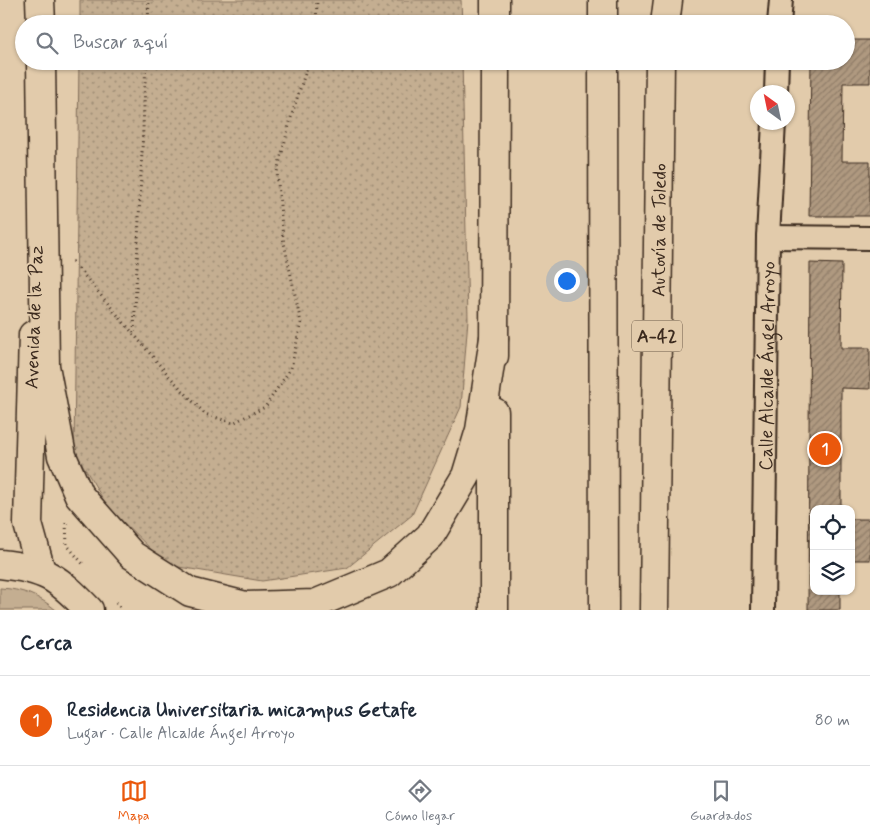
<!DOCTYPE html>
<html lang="es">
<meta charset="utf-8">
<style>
:root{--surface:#fff;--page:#f2f2f3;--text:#1f2937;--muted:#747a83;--line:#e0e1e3;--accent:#ea580c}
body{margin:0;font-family:Mynerve,sans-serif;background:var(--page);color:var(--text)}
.controls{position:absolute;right:15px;bottom:15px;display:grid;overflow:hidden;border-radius:10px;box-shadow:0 1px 4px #0004}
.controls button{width:45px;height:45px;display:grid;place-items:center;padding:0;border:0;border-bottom:1px solid var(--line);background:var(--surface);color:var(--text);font:25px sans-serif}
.compass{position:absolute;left:750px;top:85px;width:45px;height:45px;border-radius:50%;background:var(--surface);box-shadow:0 1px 4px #0004;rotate:327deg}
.you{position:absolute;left:566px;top:280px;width:18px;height:18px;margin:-12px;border:4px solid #fff;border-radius:50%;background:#1a73e8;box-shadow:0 0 0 8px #1a73e833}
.badge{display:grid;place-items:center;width:32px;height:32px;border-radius:50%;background:var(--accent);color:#fff;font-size:16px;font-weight:700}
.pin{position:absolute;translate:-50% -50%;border:2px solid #fff;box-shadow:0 1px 5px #0006}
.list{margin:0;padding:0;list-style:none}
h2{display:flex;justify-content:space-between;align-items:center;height:65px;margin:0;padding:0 20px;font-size:21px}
h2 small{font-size:16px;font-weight:400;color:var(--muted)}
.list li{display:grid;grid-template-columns:32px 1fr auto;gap:15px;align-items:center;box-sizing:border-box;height:90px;padding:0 20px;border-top:1px solid var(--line)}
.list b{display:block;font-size:19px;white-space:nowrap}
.list p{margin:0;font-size:16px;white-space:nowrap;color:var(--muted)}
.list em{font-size:16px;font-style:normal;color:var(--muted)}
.icon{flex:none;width:28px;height:28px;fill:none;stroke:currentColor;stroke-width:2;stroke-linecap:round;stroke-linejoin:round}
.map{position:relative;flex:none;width:870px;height:610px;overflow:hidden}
.search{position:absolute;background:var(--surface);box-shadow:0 1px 4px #0004;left:15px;right:15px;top:15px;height:55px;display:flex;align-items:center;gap:12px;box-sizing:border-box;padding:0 18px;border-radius:28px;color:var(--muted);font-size:19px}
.sheet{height:155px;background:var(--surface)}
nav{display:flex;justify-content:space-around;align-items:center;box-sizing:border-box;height:70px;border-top:1px solid var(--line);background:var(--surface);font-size:14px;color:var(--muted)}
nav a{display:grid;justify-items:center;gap:2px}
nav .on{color:var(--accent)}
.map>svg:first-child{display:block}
.park{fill:url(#park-dots);stroke:#806c58}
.garden{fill:#c4ae91;stroke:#806c58}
.building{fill:url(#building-hatch);stroke:#3b2a1e}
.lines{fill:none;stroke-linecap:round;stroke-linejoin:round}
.street-casing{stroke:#3b2a1e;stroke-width:26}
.secondary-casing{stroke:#3b2a1e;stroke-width:31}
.highway-casing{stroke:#3b2a1e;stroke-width:31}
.path{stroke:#3b2a1e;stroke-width:3;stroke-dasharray:1 4;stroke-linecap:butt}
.street{stroke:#e2cbab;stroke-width:22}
.secondary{stroke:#e2cbab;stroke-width:28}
.highway{stroke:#e2cbab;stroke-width:28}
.labels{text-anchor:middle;stroke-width:4;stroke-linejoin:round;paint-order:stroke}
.shield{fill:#e2cbab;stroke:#6d5a48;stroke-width:1}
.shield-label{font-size:18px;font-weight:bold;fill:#3b2a1e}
.street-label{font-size:19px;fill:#3b2a1e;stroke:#e2cbab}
</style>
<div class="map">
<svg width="870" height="610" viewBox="0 0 870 610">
<defs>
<pattern id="park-dots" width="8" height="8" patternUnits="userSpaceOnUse" patternTransform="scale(1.25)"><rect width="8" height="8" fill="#c4ae91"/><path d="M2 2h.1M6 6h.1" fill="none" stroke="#a08e76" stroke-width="1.8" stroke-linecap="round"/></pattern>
<pattern id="building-hatch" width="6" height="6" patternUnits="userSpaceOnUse" patternTransform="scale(1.25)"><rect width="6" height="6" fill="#af9980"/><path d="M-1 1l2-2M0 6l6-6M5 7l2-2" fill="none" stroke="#907d68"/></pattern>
</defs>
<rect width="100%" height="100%" fill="#e2cbab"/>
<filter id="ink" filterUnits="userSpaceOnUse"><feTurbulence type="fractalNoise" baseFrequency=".02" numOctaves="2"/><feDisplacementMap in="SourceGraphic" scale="10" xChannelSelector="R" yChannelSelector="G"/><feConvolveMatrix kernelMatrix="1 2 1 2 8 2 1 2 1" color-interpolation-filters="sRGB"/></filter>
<g filter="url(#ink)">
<g class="park">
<polygon points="80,0 461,0 462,24 80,24"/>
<polygon points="79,61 462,61 468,319 461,407 412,515 347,568 262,581 167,565 107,506 74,450"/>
</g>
<path class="garden" d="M0 588C22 589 39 596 56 610H0Z"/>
<g class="building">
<polygon points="846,40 870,40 870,83 843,83 842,161 870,161 870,216 809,216 811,61 846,61"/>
<polygon points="810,263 842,264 841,348 870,348 870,389 841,388 841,509 814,509 814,591 840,591 840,610 808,610"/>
<rect x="851" y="519" width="19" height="41"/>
</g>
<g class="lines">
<g class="street-casing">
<g id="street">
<polyline points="779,24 781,0"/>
<polyline points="776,92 777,61"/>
<polyline points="768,237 870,238"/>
<path id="s1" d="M763 610 768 237 774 122"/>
</g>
</g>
<g class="secondary-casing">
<g id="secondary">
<polyline points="40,0 41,24"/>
<polyline points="33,335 28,524 41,571"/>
<path d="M0 564C46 569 57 577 89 610"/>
</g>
</g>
<g class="highway-casing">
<g id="highway">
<polyline points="603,0 603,24"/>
<polyline points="495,24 495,0"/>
<polyline points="665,24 668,0"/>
<polyline points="41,61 45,366 62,456 79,495 132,555 190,592 246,606 315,604 389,573 430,536 466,476 480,430 494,338"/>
<polyline points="603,61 604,610"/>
<polyline points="494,356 495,61"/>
<polyline points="494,610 494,412"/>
<path id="s2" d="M654 610 660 61"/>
</g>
</g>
<g class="path">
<polyline points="148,24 149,0"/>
<polyline points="316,24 317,0"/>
<polyline points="72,261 169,376 205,414 233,423 265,407 291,368 301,323 283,238 277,172 292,114 309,61"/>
<polyline points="134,332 146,61"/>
<polyline points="66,523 67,545 83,564"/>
<polyline points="116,602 122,610"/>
</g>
<use href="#street" class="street"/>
<use href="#secondary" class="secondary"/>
<use href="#highway" class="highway"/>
</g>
</g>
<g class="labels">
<rect class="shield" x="632" y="320.5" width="50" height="31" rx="4"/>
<g class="shield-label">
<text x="657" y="342">A-42</text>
</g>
<g class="street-label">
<text dy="7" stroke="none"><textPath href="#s2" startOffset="380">Autovía de Toledo</textPath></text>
<text transform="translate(33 317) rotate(-88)" y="7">Avenida de la Paz</text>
<text dy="7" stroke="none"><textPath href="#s1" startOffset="244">Calle Alcalde Ángel Arroyo</textPath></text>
</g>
</g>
</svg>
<div class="controls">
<button><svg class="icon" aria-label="locate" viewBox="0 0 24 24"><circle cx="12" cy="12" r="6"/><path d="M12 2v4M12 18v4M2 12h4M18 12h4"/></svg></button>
<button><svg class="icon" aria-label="layers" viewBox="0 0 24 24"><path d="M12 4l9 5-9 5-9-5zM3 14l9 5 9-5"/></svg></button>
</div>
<svg class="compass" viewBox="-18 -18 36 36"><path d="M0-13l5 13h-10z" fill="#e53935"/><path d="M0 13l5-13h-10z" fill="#747a83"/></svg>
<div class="you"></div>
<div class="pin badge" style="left:825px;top:449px">1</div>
<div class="search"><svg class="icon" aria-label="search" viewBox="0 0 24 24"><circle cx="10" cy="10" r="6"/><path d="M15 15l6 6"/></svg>Buscar aquí</div>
</div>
<section class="sheet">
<h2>Cerca<small></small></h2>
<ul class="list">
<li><span class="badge">1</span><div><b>Residencia Universitaria micampus Getafe</b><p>Lugar · Calle Alcalde Ángel Arroyo</p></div><em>80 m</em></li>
</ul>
</section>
<nav>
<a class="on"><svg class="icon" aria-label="map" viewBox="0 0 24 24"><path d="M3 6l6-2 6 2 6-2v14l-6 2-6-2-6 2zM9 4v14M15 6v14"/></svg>Mapa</a>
<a><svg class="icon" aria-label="directions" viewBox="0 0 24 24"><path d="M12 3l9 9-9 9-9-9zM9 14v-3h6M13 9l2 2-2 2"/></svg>Cómo llegar</a>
<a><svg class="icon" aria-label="saved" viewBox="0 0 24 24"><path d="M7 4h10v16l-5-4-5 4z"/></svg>Guardados</a>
</nav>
